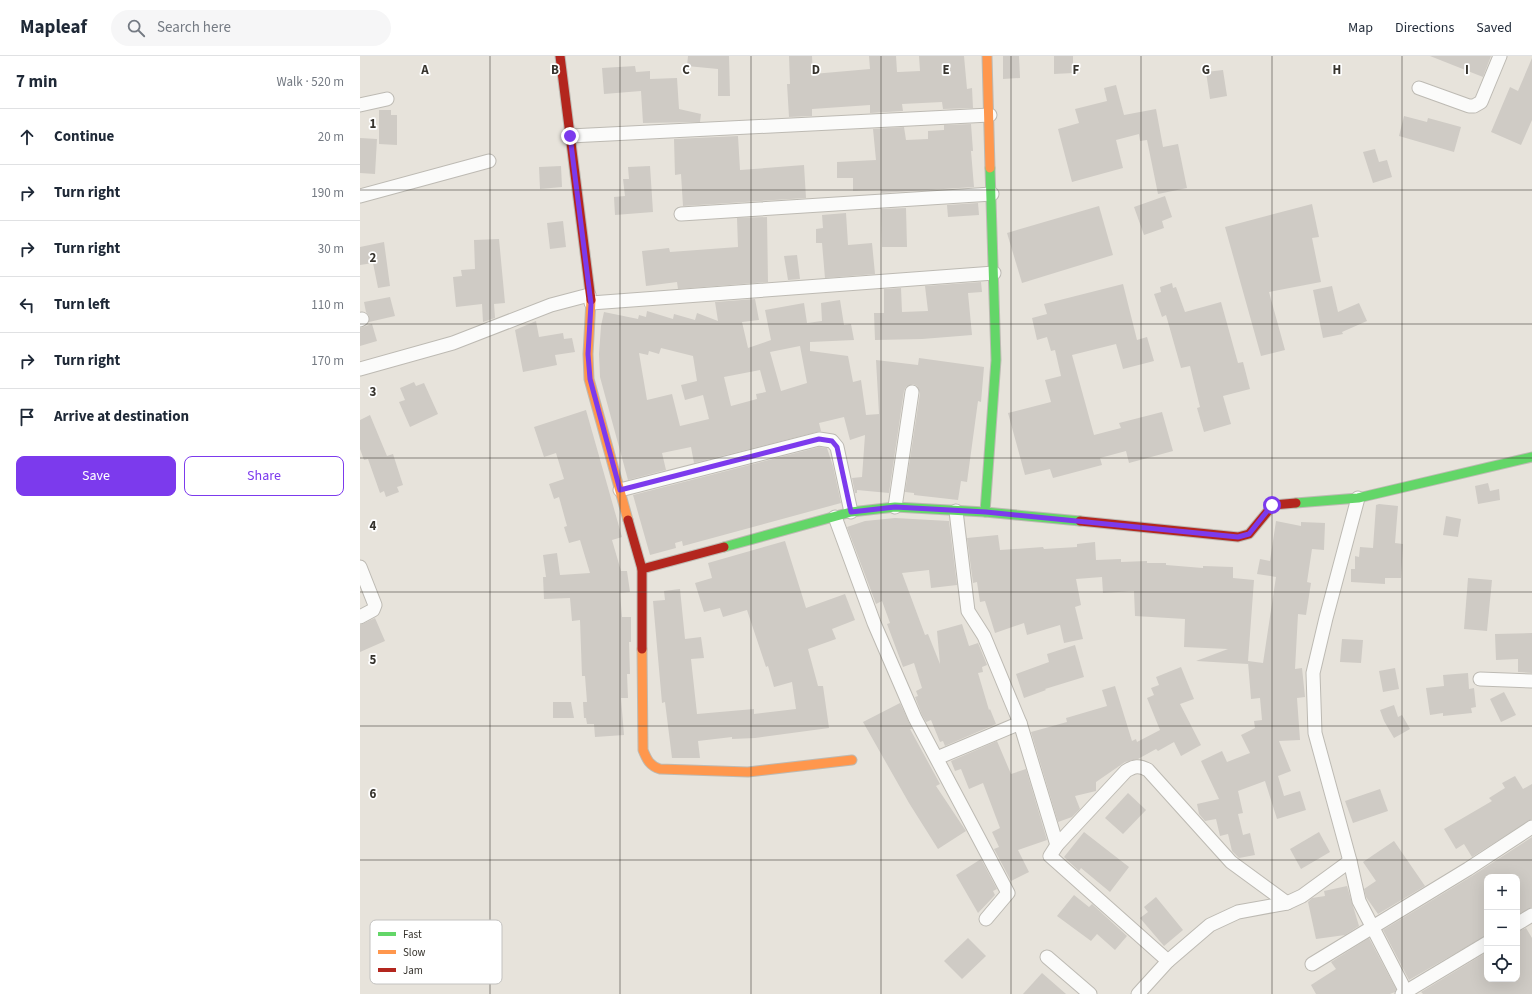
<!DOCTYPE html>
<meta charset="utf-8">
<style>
:root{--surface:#fff;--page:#f6f6f7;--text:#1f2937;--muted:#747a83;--line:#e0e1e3;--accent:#7c3aed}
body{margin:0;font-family:"Source Sans 3",sans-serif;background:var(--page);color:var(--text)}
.controls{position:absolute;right:12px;bottom:12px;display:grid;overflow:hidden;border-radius:8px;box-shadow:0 4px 16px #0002}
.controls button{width:36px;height:36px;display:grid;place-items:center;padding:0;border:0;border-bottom:1px solid var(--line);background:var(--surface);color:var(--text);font:20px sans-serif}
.stop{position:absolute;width:12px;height:12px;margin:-9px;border:3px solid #7c3aed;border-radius:50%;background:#fff}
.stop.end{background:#7c3aed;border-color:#fff;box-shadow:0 1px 4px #0008}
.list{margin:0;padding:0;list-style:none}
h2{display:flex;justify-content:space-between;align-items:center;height:52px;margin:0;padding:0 16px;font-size:17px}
h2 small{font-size:13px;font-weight:400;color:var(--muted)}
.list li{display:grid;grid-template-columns:26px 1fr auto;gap:12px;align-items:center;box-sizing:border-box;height:56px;padding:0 16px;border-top:1px solid var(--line)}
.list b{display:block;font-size:15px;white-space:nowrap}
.list em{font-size:13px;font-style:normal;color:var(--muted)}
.actions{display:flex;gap:8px;padding:12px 16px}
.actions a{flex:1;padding:9px 0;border:1px solid var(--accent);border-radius:8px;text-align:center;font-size:14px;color:var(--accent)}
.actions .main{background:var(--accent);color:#fff}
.icon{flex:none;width:22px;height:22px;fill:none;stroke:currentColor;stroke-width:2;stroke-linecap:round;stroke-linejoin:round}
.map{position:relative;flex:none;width:1172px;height:938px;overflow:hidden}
header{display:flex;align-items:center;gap:24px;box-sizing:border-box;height:56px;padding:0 20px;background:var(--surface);border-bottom:1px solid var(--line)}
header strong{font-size:19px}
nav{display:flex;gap:22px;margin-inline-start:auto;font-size:14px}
.search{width:280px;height:36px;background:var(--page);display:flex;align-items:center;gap:10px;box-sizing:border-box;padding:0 14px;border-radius:22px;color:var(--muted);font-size:15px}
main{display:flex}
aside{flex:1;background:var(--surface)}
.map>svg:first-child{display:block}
.building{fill:#cfcbc5;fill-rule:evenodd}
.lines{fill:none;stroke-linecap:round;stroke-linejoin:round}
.street-casing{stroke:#bdbab3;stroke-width:15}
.fast-casing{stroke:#bdbab3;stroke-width:11}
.slow-casing{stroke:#bdbab3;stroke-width:11}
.jam-casing{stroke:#bdbab3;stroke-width:11}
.street{stroke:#fbfbfa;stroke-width:13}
.fast{stroke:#63d668;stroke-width:9}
.slow{stroke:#ff974d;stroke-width:9}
.jam{stroke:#b3261e;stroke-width:9}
.route{stroke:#7c3aed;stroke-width:5}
.grid{fill:none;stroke:#37342e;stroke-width:1;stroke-opacity:0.55}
.key{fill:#fff;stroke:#c3c2c0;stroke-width:1}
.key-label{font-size:11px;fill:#37342e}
.grid-label{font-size:13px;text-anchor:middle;font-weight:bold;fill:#37342e;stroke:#fff;stroke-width:3.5;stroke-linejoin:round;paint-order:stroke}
</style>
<header>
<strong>Mapleaf</strong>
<div class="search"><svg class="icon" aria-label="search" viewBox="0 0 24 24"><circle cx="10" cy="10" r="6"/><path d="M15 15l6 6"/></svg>Search here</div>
<nav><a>Map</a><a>Directions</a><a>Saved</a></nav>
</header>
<main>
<aside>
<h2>7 min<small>Walk · 520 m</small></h2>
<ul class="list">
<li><svg class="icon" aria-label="ahead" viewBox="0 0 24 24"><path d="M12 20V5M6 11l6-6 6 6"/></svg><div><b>Continue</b></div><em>20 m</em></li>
<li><svg class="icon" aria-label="right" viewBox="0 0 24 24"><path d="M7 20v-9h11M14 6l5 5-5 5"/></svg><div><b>Turn right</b></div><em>190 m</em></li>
<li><svg class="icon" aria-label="right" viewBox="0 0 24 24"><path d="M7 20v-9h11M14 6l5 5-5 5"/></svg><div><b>Turn right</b></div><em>30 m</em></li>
<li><svg class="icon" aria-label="left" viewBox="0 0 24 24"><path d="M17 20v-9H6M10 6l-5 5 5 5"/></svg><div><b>Turn left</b></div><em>110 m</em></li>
<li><svg class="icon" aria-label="right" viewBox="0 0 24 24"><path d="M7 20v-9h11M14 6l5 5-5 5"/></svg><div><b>Turn right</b></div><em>170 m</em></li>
<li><svg class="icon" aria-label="arrive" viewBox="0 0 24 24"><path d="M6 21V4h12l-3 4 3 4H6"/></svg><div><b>Arrive at destination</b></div></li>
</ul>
<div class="actions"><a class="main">Save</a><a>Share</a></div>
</aside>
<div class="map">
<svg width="1172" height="938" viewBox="0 0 1172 938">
<rect width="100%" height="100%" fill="#e7e3db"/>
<g class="building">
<polygon points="328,0 369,0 370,40 358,40 358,13 327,10"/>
<polygon points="429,0 452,0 453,18 510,13 509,0 536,0 537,16 539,16 560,15 559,0 604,0 607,33 612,32 613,52 583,53 582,46 542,48 543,55 510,57 510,49 452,53 452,60 429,61 427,28 430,28"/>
<polygon points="643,0 659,0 660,22 643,23"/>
<polygon points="694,0 713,0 713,17 694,18"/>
<polygon points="1070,0 1131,0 1123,21"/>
<polygon points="1172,2 1172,64 1161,89 1131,76 1150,31 1158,35"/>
<polygon points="275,10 276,16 290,15 290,23 317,22 319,53 341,58 340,66 283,67 281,35 244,38 242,12"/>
<polygon points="863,14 867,40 850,43 846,16"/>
<polygon points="756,29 764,59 796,53 803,91 818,88 827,132 798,138 787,84 780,85 779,78 756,84 763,112 712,126 698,73 719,67 715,53 747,45 744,32"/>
<polygon points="19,54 31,54 31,59 37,59 37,89 19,88"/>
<polygon points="1044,60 1067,66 1068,62 1101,71 1094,96 1039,80"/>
<polygon points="611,68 613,95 611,95 614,131 521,137 521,134 493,135 493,122 477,122 477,106 516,104 513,73 544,71 546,84 568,83 568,75 584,74 584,69"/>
<polygon points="378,80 380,114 444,109 446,142 323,150 321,118 315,119 314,83"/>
<polygon points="0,82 17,83 15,118 0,117"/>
<polygon points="1015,93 1019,106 1027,104 1032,121 1013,127 1003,96"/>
<polygon points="201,110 202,131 180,133 179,111"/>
<polygon points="290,110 293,156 255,159 254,141 265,140 263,123 269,123 268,111"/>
<polygon points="805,140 812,161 802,165 804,172 784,179 774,151"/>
<polygon points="618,147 619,159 588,161 587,149"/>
<polygon points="952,148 959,181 952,182 961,226 909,236 925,294 901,300 865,171"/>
<polygon points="739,150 753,199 662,227 647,177"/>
<polygon points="546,152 547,191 522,191 521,153"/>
<polygon points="486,157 488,189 512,187 515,218 465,222 462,187 456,187 456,173 463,172 462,159"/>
<polygon points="407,161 408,226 318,233 317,226 286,230 282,195 309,192 310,196 378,191 377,162"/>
<polygon points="203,165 206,191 190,193 187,167"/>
<polygon points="139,183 145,247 134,248 135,262 123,266 122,248 96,251 93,221 102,220 101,214 115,213 114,184"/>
<polygon points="24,186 30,230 18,232 13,207 0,209 0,191"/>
<polygon points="437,199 440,223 428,224 424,200"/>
<polygon points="621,226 622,236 608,237 612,279 562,283 515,284 514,257 524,257 524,233 541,232 542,256 568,255 565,230"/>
<polygon points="812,227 813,232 816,231 825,256 861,246 878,307 883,306 890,333 863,340 871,368 844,376 837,352 840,351 830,310 821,312 806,259 802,261 794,238 801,236 800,231"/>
<polygon points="763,228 777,284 787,281 794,305 763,313 756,288 712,299 734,379 761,372 759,367 802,356 813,395 769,407 766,395 740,402 742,409 693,422 690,413 665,419 648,357 691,346 685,324 701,320 695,294 691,295 687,281 677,284 672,262 687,258 684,248"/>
<polygon points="972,230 978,256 999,247 1007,265 982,276 983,278 963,282 953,234"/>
<polygon points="30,241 35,260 9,266 9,260 6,256 4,246"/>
<path d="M395 243 399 264 382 266 388 292 411 284 405 254 444 247 447 267 462 265 461 247 480 244 484 269 491 268 494 284 450 286V295L488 300 493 326 501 324 506 359 519 358 516 304 558 309 559 302 624 311 621 346 618 345 607 426 601 425 598 444 554 439V437L545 436 560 337 557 330 553 328 546 331 544 335 529 437 497 434V437H495L492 422 502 421 505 379 490 384 484 361 459 367 461 375 334 407 331 391 302 397 306 414 268 424 240 321 239 298 241 270 244 256 278 263 279 259 286 261 287 255 313 263 314 258 335 264 337 257 358 265 355 246ZM440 290 447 327 421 335 410 296ZM301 292 333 300 337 325 321 329 325 344 343 339 349 363 320 370 312 338 287 344 279 297 288 299 289 295 299 298ZM400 314 406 336 396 338 397 343 371 350 364 321Z"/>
<polygon points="176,265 179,281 203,277 204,283 212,282 215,296 195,299 197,309 163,316 155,274"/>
<polygon points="12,268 17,285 0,290 0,272"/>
<polygon points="54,326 56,330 64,327 78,358 50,371 39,346 45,344 40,332"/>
<polygon points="226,354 262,481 252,484 261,515 267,515 270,536 260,537 262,561 271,561 271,586 269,586 270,618 267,618 268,642 261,642 264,679 235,681 234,668 227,668 226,662 224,662 223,646 227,646 225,620 222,620 220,564 212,565 210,542 184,543 183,521 186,521 183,499 197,497 200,519 230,517 220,484 209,487 204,471 207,470 199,441 194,443 189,428 204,423 196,397 184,401 174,371"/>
<polygon points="10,359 27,400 33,398 43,429 37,431 39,436 26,441 24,435 20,437 8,403 4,404 0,393 0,364"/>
<polygon points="459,391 467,392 473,410 481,447 323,490 322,485 315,487 316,492 290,499 273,439"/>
<polygon points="1128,427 1130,435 1139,433 1140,444 1118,448 1115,430"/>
<polygon points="1019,448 1038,450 1035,487 1043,488 1041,522 1025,522 1025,528 991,526 991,513 995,513 995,500 999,501 1000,491 1013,492 1016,449"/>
<polygon points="1086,460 1101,463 1098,481 1083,479"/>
<polygon points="535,462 589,465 597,529 571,532 569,514 542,517 565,579 568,578 580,608 577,575 602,568 609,590 618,587 627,609 622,611 623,616 618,617 629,654 630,653 636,668 585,690 583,685 580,686 571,664 566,666 562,659 555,641 558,640 556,635 562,632 554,607 543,611 527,568 530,567 522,545 516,548 487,471 505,465"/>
<polygon points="916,465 941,470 941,466 965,467 964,494 952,493 947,526 951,527 946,559 938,558 935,613 942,612 945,641 937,642 940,684 919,685 931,715 918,720 924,740 940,735 946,754 917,763 905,725 878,735 883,757 878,758 883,779 890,777 895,799 879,802 872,795 868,778 860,780 856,763 845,765 839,758 837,748 859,743 841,705 862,695 867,706 890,697 881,679 895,672 894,665 902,664 900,642 891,643 888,606 888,608 836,605 868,593 824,591 825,563 775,560 774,535 743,537 742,521 716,523 721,549 715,551 723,583 704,587 700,569 667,579 664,567 635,577 625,545 620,546 617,526 613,527 607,482 638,479 640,494 683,491 684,493 717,491 717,488 735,486 736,504 761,503 761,506 787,505 787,507 806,507 806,509 843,512 843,510 873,511 873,522 894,524 888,605 903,607 916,521 897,518 900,503 910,505"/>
<polygon points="425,485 446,552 485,538 495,564 472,573 476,583 448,593 458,630 463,630 469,672 395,682 372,683 372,681 338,685 340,702 312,702 305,646 302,647 293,545 305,544 304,535 320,533 325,583 341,581 344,602 331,603 337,658 394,653 394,658 436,653 432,626 414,631 408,610 406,611 387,554 363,561 360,552 344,556 335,527 352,522 348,507"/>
<polygon points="1108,522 1132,524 1127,575 1104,573"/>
<polygon points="15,562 25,585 0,596 0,569"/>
<polygon points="1172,577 1172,617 1158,616 1158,603 1136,604 1135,578"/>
<polygon points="982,583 1003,584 1001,607 980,606"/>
<polygon points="715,589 724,621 685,633 686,634 664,642 656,618 689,606 687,598"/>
<polygon points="821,611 834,643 820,648 841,689 821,700 814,686 798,695 796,693 778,703 765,706 736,726 736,735 715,740 720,753 712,761 698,766 671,676 707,666 706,662 747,650 742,634 755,630 772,685 776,683 777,686 800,674 787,642 794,639 791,632 799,629 796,621"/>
<polygon points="1035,612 1039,633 1023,636 1019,615"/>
<polygon points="1108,617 1109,633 1114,632 1116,651 1111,652 1112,657 1083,660 1083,657 1070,659 1066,632 1084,630 1083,619"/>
<polygon points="1144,636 1156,659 1141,666 1130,643"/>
<polygon points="193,646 211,646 214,662 193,662"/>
<polygon points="540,647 552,673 550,673 580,728 576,730 606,775 578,793 549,747 503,666"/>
<polygon points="1034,649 1038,661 1042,659 1050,673 1034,682 1024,665 1020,654"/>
<polygon points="637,685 651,718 666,713 687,784 658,794 669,816 651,825 634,793 639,791 632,776 640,772 623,727 609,733 601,713 595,715 591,705"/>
<polygon points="1155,720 1163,733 1172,728 1172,763 1112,801 1104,788 1096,793 1084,773 1132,745 1129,742 1145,732 1142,727"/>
<polygon points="1020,733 1028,755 993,767 985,745"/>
<polygon points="768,737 786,754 763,778 745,762"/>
<polygon points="724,776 769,811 750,836 721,812 719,815 704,801"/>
<polygon points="959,776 970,796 941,813 930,793"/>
<polygon points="1172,781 1172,851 1157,859 1157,821 1127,821 1127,879 1049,924 1023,874 1112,820"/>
<polygon points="1034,785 1065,830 1018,858 1006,841 1004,833 1016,825 1003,806"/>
<polygon points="621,803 637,833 633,835 635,839 618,857 596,819"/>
<polygon points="987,830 999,870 985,879 956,883 948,846 952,842 965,840 964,835"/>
<polygon points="714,839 729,851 732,848 767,880 755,894 737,878 731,885 697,860"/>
<polygon points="796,841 823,874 804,890 780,862 788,856 784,851"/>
<polygon points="1166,872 1172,882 1172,938 1063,938 1061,936 1127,896 1127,923 1157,923 1157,876"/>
<polygon points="608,882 626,900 602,923 584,905"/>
<polygon points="1009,882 1036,933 1035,936 1030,938 956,938 951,929 976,913 971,906"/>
<polygon points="682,917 706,938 663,938"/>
</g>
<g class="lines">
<g class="street-casing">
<g id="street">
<polyline points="1059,32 1109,50 1114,50 1121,46 1140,0"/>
<polyline points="0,49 27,43"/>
<polyline points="210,80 630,59"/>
<polyline points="0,140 129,105"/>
<polyline points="321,158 632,138"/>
<polyline points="231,247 634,217"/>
<polyline points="0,264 2,263"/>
<polyline points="0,313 93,287 191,249 229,239"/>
<polyline points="260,434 459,383 472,385 477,391 491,456"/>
<polyline points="998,442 966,562 953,617 955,677 990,805 999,845 1047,938"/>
<polyline points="535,451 552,336"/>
<polyline points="596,455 608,555 624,580 660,667 697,789"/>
<polyline points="475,461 514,567 555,662 648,837 626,863"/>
<polyline points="0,511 15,549 13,554 0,561"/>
<polyline points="1120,623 1172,625"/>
<polyline points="577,702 660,667"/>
<polyline points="1157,868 1172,859"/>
<polyline points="687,901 730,938"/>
<path d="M808 905 690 800 697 789 766 715C774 710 779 709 788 714L871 806 927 847"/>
<polyline points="952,908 1108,813 1172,771"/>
<polyline points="778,938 808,905 850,869 878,856 927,847 942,840 990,805"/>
<polyline points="1042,938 1127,887"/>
</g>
</g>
<g class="fast-casing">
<g id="fast">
<polyline points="936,447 998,442 1172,401"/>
<polyline points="625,456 636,304 630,112"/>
<polyline points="364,491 491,456 535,451 625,456 720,465"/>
</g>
</g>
<g class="slow-casing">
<g id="slow">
<polyline points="627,0 630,112"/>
<polyline points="231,244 228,298 229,323 268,464"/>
<path d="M282 593 283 694C287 704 290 710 300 713L388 716 492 704"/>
</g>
</g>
<g class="jam-casing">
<g id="jam">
<polyline points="200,0 231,244"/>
<polyline points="268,464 282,513"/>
<polyline points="720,465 878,481 889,478 913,449 936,447"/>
<polyline points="282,593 282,513 364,491"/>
</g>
</g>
<use href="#street" class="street"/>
<use href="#fast" class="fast"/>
<use href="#slow" class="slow"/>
<use href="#jam" class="jam"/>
</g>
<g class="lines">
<polyline class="route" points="210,80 231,248 228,298 230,323 260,434 459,383 472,385 477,391 491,456 535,451 626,456 878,481 889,478 912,449"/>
</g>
<path class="grid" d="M130 0V938M260 0V938M391 0V938M521 0V938M651 0V938M781 0V938M912 0V938M1042 0V938M0 134H1172M0 268H1172M0 402H1172M0 536H1172M0 670H1172M0 804H1172"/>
<rect x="10" y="864" width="132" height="64" rx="6" class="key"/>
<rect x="18" y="876" width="18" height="4" fill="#63d668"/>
<rect x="18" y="894" width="18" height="4" fill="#ff974d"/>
<rect x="18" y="912" width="18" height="4" fill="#b3261e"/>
<g class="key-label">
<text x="43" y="882">Fast</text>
<text x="43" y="900">Slow</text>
<text x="43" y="918">Jam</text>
</g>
<g class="grid-label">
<text x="65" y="18">A</text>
<text x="195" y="18">B</text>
<text x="326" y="18">C</text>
<text x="456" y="18">D</text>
<text x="586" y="18">E</text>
<text x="716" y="18">F</text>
<text x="846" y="18">G</text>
<text x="977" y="18">H</text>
<text x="1107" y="18">I</text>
<text x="13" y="72">1</text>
<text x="13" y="206">2</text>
<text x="13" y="340">3</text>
<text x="13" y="474">4</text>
<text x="13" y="608">5</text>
<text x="13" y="742">6</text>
</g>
</svg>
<div class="controls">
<button>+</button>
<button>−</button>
<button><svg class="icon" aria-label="locate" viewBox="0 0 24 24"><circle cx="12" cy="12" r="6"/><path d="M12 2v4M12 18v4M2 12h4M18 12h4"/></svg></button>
</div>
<div class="stop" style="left:912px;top:449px"></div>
<div class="stop end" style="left:210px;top:80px"></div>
</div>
</main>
